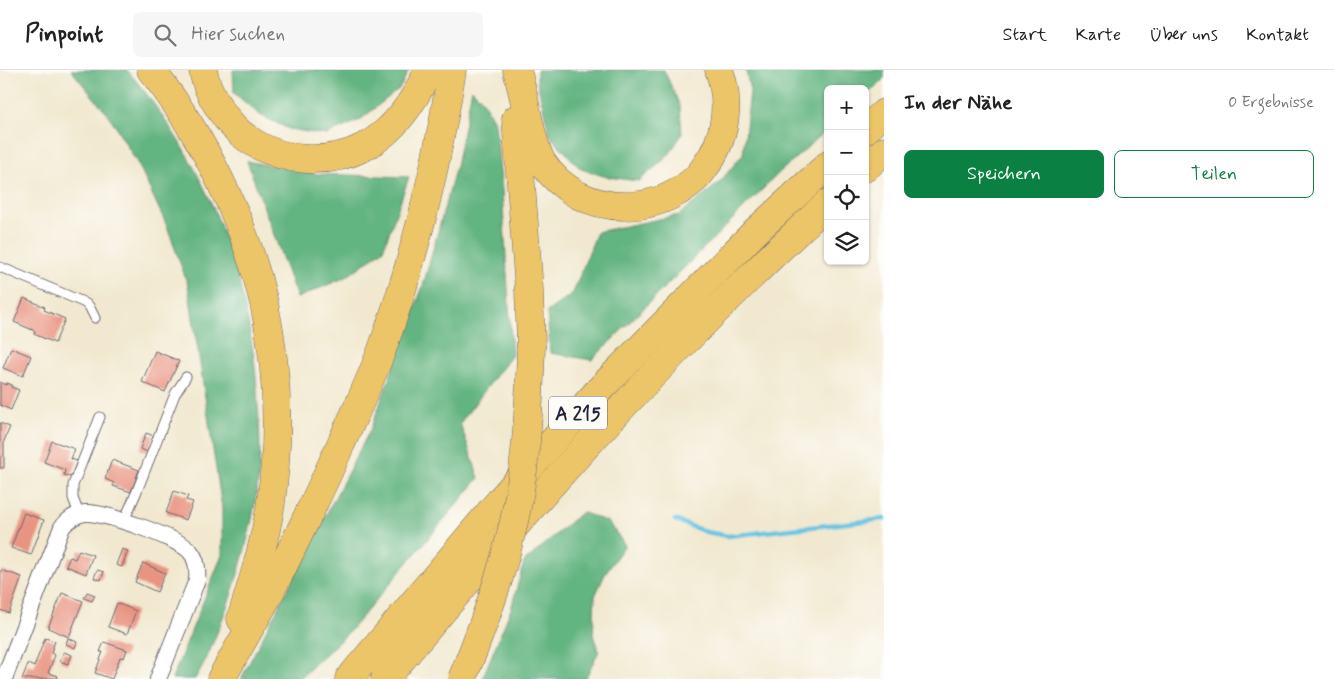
<!DOCTYPE html>
<html lang="de">
<meta charset="utf-8">
<style>
:root{--surface:#fff;--page:#f6f6f6;--text:#222;--muted:#767676;--line:#e0e0e0;--accent:#0b8043}
body{margin:0;font-family:Mynerve,sans-serif;background:var(--page);color:var(--text)}
.controls{position:absolute;right:15px;top:15px;display:grid;overflow:hidden;border-radius:8px;box-shadow:0 1px 4px #0004}
.controls button{width:45px;height:45px;display:grid;place-items:center;padding:0;border:0;border-bottom:1px solid var(--line);background:var(--surface);color:var(--text);font:25px sans-serif}
.list{margin:0;padding:0;list-style:none}
h2{display:flex;justify-content:space-between;align-items:center;height:65px;margin:0;padding:0 20px;font-size:21px}
h2 small{font-size:16px;font-weight:400;color:var(--muted)}
.actions{display:flex;gap:10px;padding:15px 20px}
.actions a{flex:1;padding:11px 0;border:1px solid var(--accent);border-radius:8px;text-align:center;font-size:18px;color:var(--accent)}
.actions .main{background:var(--accent);color:#fff}
.icon{flex:none;width:28px;height:28px;fill:none;stroke:currentColor;stroke-width:2;stroke-linecap:round;stroke-linejoin:round}
.map{position:relative;flex:none;width:884px;height:609px;overflow:hidden}
header{display:flex;align-items:center;gap:30px;box-sizing:border-box;height:70px;padding:0 25px;background:var(--surface);border-bottom:1px solid var(--line)}
header strong{font-size:24px}
nav{display:flex;gap:28px;margin-inline-start:auto;font-size:18px}
.search{width:350px;height:45px;background:var(--page);display:flex;align-items:center;gap:12px;box-sizing:border-box;padding:0 18px;border-radius:8px;color:var(--muted);font-size:19px}
main{display:flex}
aside{flex:1;background:var(--surface)}
.map>svg:first-child{display:block}
.forest{fill:#62b480;stroke:#426b5e}
.lines{fill:none;stroke-linecap:round;stroke-linejoin:round}
.stream{stroke:#67c5e5;stroke-width:4.5}
.building{fill:#e99482}
.service-casing{stroke:#6a676f;stroke-width:11}
.minor-casing{stroke:#6a676f;stroke-width:18}
.motorway-casing{stroke:#6a676f;stroke-width:29}
.service{stroke:#fff;stroke-width:9}
.minor{stroke:#fff;stroke-width:16}
.motorway{stroke:#edc569;stroke-width:28}
.motorway-bridge-casing{stroke:#6a676f;stroke-width:29;stroke-linecap:butt}
.motorway-bridge{stroke:#edc569;stroke-width:28}
.labels{text-anchor:middle;stroke-width:5;stroke-linejoin:round;paint-order:stroke}
.shield{fill:#fdfcf7;stroke:#646373;stroke-width:1}
.shield-label{font-size:19px;font-weight:bold;fill:#22223b}
</style>
<header>
<strong>Pinpoint</strong>
<div class="search"><svg class="icon" aria-label="search" viewBox="0 0 24 24"><circle cx="10" cy="10" r="6"/><path d="M15 15l6 6"/></svg>Hier suchen</div>
<nav><a>Start</a><a>Karte</a><a>Über uns</a><a>Kontakt</a></nav>
</header>
<main>
<div class="map">
<svg width="884" height="609" viewBox="0 0 884 609">
<rect width="100%" height="100%" fill="#fdfcf7"/>
<filter id="ink" filterUnits="userSpaceOnUse"><feTurbulence type="fractalNoise" baseFrequency=".02" numOctaves="2"/><feDisplacementMap in="SourceGraphic" scale="10" xChannelSelector="R" yChannelSelector="G"/><feConvolveMatrix kernelMatrix="1 2 1 2 8 2 1 2 1" color-interpolation-filters="sRGB"/></filter>
<filter id="wash" filterUnits="userSpaceOnUse"><feTurbulence type="fractalNoise" baseFrequency=".0096" numOctaves="4" result="noise"/><feDisplacementMap in="SourceGraphic" scale="20" xChannelSelector="R" yChannelSelector="G"/><feGaussianBlur stdDeviation="1.12" result="paint"/><feColorMatrix in="noise" values="0 0 0 0 0 0 0 0 0 0 0 0 0 0 0 0 0 1.4 0 .05"/><feComposite in="paint" operator="in"/></filter>
<g filter="url(#wash)">
<rect width="100%" height="100%" fill="#f1e8cf"/>
<g class="forest">
<path d="M71 0H127C209 96 252 210 258 336 260 361 261 387 258 412 251 468 234 523 212 575 208 587 201 598 195 609H172L222 485V438L188 215 167 156 139 96 110 47Z"/>
<polygon points="233,0 409,0 400,18 360,50 326,65 289,59 260,45 234,23"/>
<polygon points="537,0 664,0 680,36 682,64 668,86 639,111 607,107 581,99 550,66 537,12"/>
<polygon points="746,0 884,0 884,9 865,26 865,19 828,19 828,59 781,101 592,290 550,283 547,242 573,223 597,162 679,145 719,113 743,84 750,21"/>
<polygon points="472,19 483,31 495,53 502,120 512,285 460,353 479,408 350,561 299,609 241,609 371,358 423,216 456,96"/>
<polygon points="247,91 315,104 409,107 383,180 346,207 297,228"/>
<polygon points="582,442 608,452 625,475 606,502 595,526 593,565 599,581 585,609 482,609 511,539 524,492"/>
</g>
<g class="lines">
<polyline class="stream" points="675,450 706,462 728,466 884,449"/>
</g>
<g id="blocks">
<g class="building">
<polygon points="24,228 45,237 44,240 65,249 55,273 34,264 35,261 14,252"/>
<polygon points="11,278 31,286 23,306 3,298"/>
<polygon points="155,281 179,291 165,322 142,312"/>
<polygon points="0,312 6,315 7,313 12,315 11,317 19,320 11,340 0,335"/>
<polygon points="0,353 10,357 4,371 4,398 0,398"/>
<polygon points="146,363 154,366 148,382 140,379"/>
<polygon points="52,371 75,379 71,389 77,391 71,407 64,405 65,400 44,392"/>
<polygon points="112,390 139,400 131,422 113,416 114,413 105,409"/>
<polygon points="174,421 188,426 186,430 193,432 186,450 166,443"/>
<polygon points="24,443 44,450 31,485 11,478"/>
<polygon points="122,479 128,481 122,497 116,495"/>
<polygon points="79,480 93,485 86,504 66,496 70,487 75,489"/>
<polygon points="143,493 165,503 157,522 135,512"/>
<polygon points="1,500 22,507 9,543 0,540"/>
<polygon points="97,500 104,502 101,510 94,508"/>
<polygon points="87,522 95,525 92,531 84,528"/>
<polygon points="62,523 83,531 69,567 48,558"/>
<polygon points="117,533 136,541 127,564 108,557"/>
<polygon points="45,568 55,571 51,583 55,585 48,603 58,606 57,609 22,609 28,594 34,597"/>
<polygon points="68,568 77,572 75,578 66,574"/>
<polygon points="104,572 127,580 124,588 120,587 112,609 95,603 103,582 100,582"/>
<polygon points="64,582 72,585 68,594 60,591"/>
</g>
</g>
</g>
<g filter="url(#ink)">
<use href="#blocks" fill-opacity="0" stroke="#6a676f" stroke-width="1"/>
<g class="lines">
<g class="service-casing">
<g id="service">
<polyline points="0,197 83,232 89,236 95,248"/>
<polyline points="79,444 73,428 73,415 100,347"/>
<polyline points="124,451 137,421 175,324 186,307"/>
</g>
</g>
<g class="minor-casing">
<path id="minor" d="M4 609 62 457C68 450 76 444 85 443 102 441 178 468 190 481 197 489 198 500 197 510L158 609"/>
</g>
<g class="motorway-casing">
<g id="motorway">
<path d="M151 0C203 65 245 151 264 233 278 298 280 366 271 432 265 472 253 511 241 549"/>
<path d="M203 0C205 13 212 27 219 38 227 50 236 61 248 69 281 92 327 96 364 77 395 61 414 31 429 0"/>
<path d="M517 0C521 16 525 32 528 48 532 63 534 78 542 92 551 106 564 117 578 125 616 144 664 138 695 109 699 106 702 101 705 97 726 69 731 33 719 0"/>
<polyline points="516,49 529,220 531,275"/>
<polyline points="865,60 884,43"/>
<polyline points="865,98 884,81"/>
<path d="M221 609C236 582 251 556 266 530 292 479 317 428 340 376 354 345 369 314 381 282 414 191 437 97 452 0"/>
<polyline points="349,609 502,428 599,320 756,161 828,95"/>
<path d="M385 609C459 521 533 433 611 349 681 274 753 203 828 133"/>
</g>
</g>
<use href="#service" class="service"/>
<use href="#minor" class="minor"/>
<use href="#motorway" class="motorway"/>
<g class="motorway-bridge-casing">
<path id="motorway-bridge" d="M462 609C489 542 514 472 523 400 528 359 530 317 531 275"/>
</g>
<use href="#motorway-bridge" class="motorway-bridge"/>
</g>
</g>
<g class="labels">
<rect class="shield" x="549" y="326.5" width="58" height="33" rx="4"/>
<g class="shield-label">
<text x="578" y="350">A 215</text>
</g>
</g>
</svg>
<div class="controls">
<button>+</button>
<button>−</button>
<button><svg class="icon" aria-label="locate" viewBox="0 0 24 24"><circle cx="12" cy="12" r="6"/><path d="M12 2v4M12 18v4M2 12h4M18 12h4"/></svg></button>
<button><svg class="icon" aria-label="layers" viewBox="0 0 24 24"><path d="M12 4l9 5-9 5-9-5zM3 14l9 5 9-5"/></svg></button>
</div>
</div>
<aside>
<h2>In der Nähe<small>0 Ergebnisse</small></h2>
<ul class="list">
</ul>
<div class="actions"><a class="main">Speichern</a><a>Teilen</a></div>
</aside>
</main>
